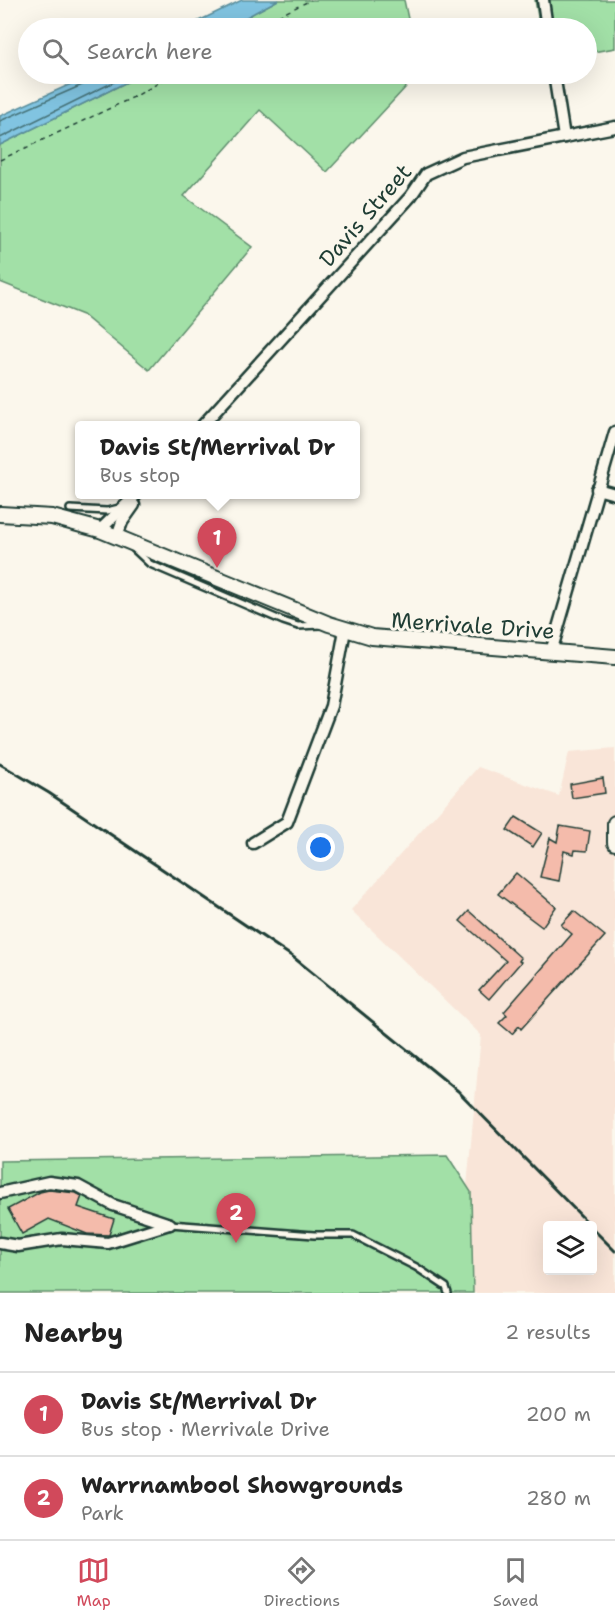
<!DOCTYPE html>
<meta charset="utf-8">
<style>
:root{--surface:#fff;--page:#f2f2f2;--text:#222;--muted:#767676;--line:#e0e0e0;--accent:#d1495b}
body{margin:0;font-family:"Shantell Sans",sans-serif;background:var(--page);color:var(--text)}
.controls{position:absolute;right:18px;bottom:18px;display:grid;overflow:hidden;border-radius:6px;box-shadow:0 6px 24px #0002}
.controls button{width:54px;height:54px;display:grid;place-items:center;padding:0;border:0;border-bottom:2px solid var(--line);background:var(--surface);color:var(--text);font:30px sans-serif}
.you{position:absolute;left:321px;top:848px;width:21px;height:21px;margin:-15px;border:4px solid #fff;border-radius:50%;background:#1a73e8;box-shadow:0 0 0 9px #1a73e833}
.badge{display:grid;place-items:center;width:39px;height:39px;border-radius:50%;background:var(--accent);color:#fff;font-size:20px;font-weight:700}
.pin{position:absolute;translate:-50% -50px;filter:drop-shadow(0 2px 3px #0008)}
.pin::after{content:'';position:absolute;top:32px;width:21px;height:18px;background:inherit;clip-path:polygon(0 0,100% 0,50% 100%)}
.popup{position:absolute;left:75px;top:421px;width:285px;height:78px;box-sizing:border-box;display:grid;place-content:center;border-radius:6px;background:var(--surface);filter:drop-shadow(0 2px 4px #0005);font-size:20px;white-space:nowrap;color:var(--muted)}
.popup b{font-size:22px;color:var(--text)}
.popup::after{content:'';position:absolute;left:50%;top:100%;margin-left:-12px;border:12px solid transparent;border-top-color:var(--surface)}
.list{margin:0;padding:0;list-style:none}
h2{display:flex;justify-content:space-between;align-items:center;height:78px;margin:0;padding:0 24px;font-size:26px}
h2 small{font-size:20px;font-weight:400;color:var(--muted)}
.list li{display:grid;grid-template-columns:39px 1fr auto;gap:18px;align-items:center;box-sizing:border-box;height:84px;padding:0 24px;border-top:2px solid var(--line)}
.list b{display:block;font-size:22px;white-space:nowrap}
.list p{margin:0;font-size:20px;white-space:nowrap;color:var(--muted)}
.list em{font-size:20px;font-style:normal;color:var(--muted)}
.icon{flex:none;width:33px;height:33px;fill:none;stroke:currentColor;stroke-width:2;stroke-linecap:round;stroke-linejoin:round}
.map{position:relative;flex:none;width:615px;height:1293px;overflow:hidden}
.search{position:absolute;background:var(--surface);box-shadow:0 6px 24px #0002;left:18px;right:18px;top:18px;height:66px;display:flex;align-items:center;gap:15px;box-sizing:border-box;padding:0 21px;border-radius:33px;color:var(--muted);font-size:22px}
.sheet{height:246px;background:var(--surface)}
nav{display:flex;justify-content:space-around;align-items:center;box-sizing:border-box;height:84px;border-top:2px solid var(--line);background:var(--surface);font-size:16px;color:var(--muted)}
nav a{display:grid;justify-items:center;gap:3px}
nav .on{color:var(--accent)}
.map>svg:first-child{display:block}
.built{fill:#f9e5d8;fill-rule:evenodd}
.green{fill:#a2e0a7;stroke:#608e6e;stroke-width:1.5}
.water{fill:#81c4e1;stroke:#5a8e9c;stroke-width:1.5}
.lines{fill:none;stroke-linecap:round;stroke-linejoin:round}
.shore{stroke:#467379;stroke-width:1.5}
.building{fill:#f4bbab;stroke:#1f3d34;stroke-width:1.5}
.service-casing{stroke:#1f3d34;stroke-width:10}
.minor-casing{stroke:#1f3d34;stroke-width:15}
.tertiary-casing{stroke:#1f3d34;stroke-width:18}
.path{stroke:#1f3d34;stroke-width:1.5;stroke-dasharray:4.5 4.5;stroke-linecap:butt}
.service{stroke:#fbf7ec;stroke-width:5}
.minor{stroke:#fbf7ec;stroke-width:10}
.tertiary{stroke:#fbf7ec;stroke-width:14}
.rail{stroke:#1f3d34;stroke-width:3}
.labels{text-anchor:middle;stroke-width:6;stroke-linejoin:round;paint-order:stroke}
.street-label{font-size:22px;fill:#1f3d34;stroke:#fbf7ec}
</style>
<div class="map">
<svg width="615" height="1293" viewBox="0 0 615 1293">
<rect width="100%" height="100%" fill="#fbf7ec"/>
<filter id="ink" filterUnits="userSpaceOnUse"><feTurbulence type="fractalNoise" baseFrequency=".0167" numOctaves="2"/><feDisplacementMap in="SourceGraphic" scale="12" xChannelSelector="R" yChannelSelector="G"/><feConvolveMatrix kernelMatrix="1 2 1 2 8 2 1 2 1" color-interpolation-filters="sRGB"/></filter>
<g filter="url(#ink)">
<path class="built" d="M615 748V1293H471L467 1186 481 1035 351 910 478 767 559 796 569 752ZM548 1226H592V1270H548Z"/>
<g class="green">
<polygon points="278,0 404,0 410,28 226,28"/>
<polygon points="535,0 615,0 615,48 587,53 586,28 540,28"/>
<polygon points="143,74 418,74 327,172 260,110 184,196 252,247 149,370 83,315 0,282 0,145"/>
<polygon points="447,1155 471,1192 473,1293 0,1293 0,1161"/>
</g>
<g class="water">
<polygon points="242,0 278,0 226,28 184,28"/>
<polygon points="93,74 143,74 0,145 0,116"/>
</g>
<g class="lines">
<g class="shore">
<polyline points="0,121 89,82 93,74"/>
<polyline points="0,138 130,74"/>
</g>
</g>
<g class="building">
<polygon points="603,778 605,793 572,798 570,784"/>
<polygon points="516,817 542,833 533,847 507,830"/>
<polygon points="560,826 590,831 587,851 575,850 574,854 564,851 559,881 540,877 550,838 557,842"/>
<polygon points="516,873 556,907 542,927 498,894"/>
<polygon points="469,911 521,958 519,961 521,962 489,999 479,990 506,961 460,921"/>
<polygon points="574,911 605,936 521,1029 519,1026 512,1034 499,1023 507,1015 504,1012 572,934 561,925"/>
<polygon points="49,1190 76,1193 82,1196 78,1207 114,1219 109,1235 87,1234 49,1219 22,1234 8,1209 40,1192"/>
</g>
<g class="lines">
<g class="service-casing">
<g id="service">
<polyline points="70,509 107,511 119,508"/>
<polyline points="134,549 150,564 283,621 298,626 322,625"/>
<polyline points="170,1224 314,1235 353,1235 416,1267 446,1287 448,1293"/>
</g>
</g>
<g class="minor-casing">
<g id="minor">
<polyline points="543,0 547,28"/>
<polyline points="554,74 564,137"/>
<polyline points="202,426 411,196 426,174 463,157 615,127"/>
<polyline points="597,489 615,494"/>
<polyline points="100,530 137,494"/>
<polyline points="117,536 122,522 134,505"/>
<polyline points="551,652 615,432"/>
<polyline points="253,843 287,822 331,706 345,630"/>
<polyline points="0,1193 49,1182 78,1186 113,1205 170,1224"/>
<polyline points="0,1243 18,1246 62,1239 108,1243 169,1224"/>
</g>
</g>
<g class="tertiary-casing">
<g id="tertiary">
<polyline points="0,514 52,517 100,530 329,624 372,637 615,657"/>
<polyline points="615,823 615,843"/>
</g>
</g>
<g class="path">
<polyline points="254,28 311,0"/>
<polyline points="0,160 136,96 174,74"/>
</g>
<use href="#service" class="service"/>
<use href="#minor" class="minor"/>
<use href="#tertiary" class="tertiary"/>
<g class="rail">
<polyline points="0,764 49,793 293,957 458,1091 591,1226"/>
<polyline points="592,1228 615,1251"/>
</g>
</g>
</g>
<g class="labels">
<g class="street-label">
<text transform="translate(365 215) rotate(-49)" y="8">Davis Street</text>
<text transform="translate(473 625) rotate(4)" y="8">Merrivale Drive</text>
</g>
</g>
</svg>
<div class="controls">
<button><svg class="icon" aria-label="layers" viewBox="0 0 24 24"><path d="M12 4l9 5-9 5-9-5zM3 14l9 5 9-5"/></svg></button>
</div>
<div class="you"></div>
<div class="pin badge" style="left:217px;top:568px">1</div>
<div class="popup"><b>Davis St/Merrival Dr</b>Bus stop</div>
<div class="pin badge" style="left:236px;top:1243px">2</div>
<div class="search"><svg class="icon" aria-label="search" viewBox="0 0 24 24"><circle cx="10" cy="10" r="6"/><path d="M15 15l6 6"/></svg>Search here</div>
</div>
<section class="sheet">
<h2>Nearby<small>2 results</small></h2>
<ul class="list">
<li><span class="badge">1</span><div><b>Davis St/Merrival Dr</b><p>Bus stop · Merrivale Drive</p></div><em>200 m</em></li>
<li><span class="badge">2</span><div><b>Warrnambool Showgrounds</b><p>Park</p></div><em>280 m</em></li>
</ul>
</section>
<nav>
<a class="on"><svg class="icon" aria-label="map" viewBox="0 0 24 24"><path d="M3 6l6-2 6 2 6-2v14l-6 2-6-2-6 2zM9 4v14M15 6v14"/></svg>Map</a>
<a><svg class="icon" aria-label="directions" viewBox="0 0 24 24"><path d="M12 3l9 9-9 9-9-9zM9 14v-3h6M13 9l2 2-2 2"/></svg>Directions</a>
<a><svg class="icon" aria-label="saved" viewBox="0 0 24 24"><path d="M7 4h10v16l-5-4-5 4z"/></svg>Saved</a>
</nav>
